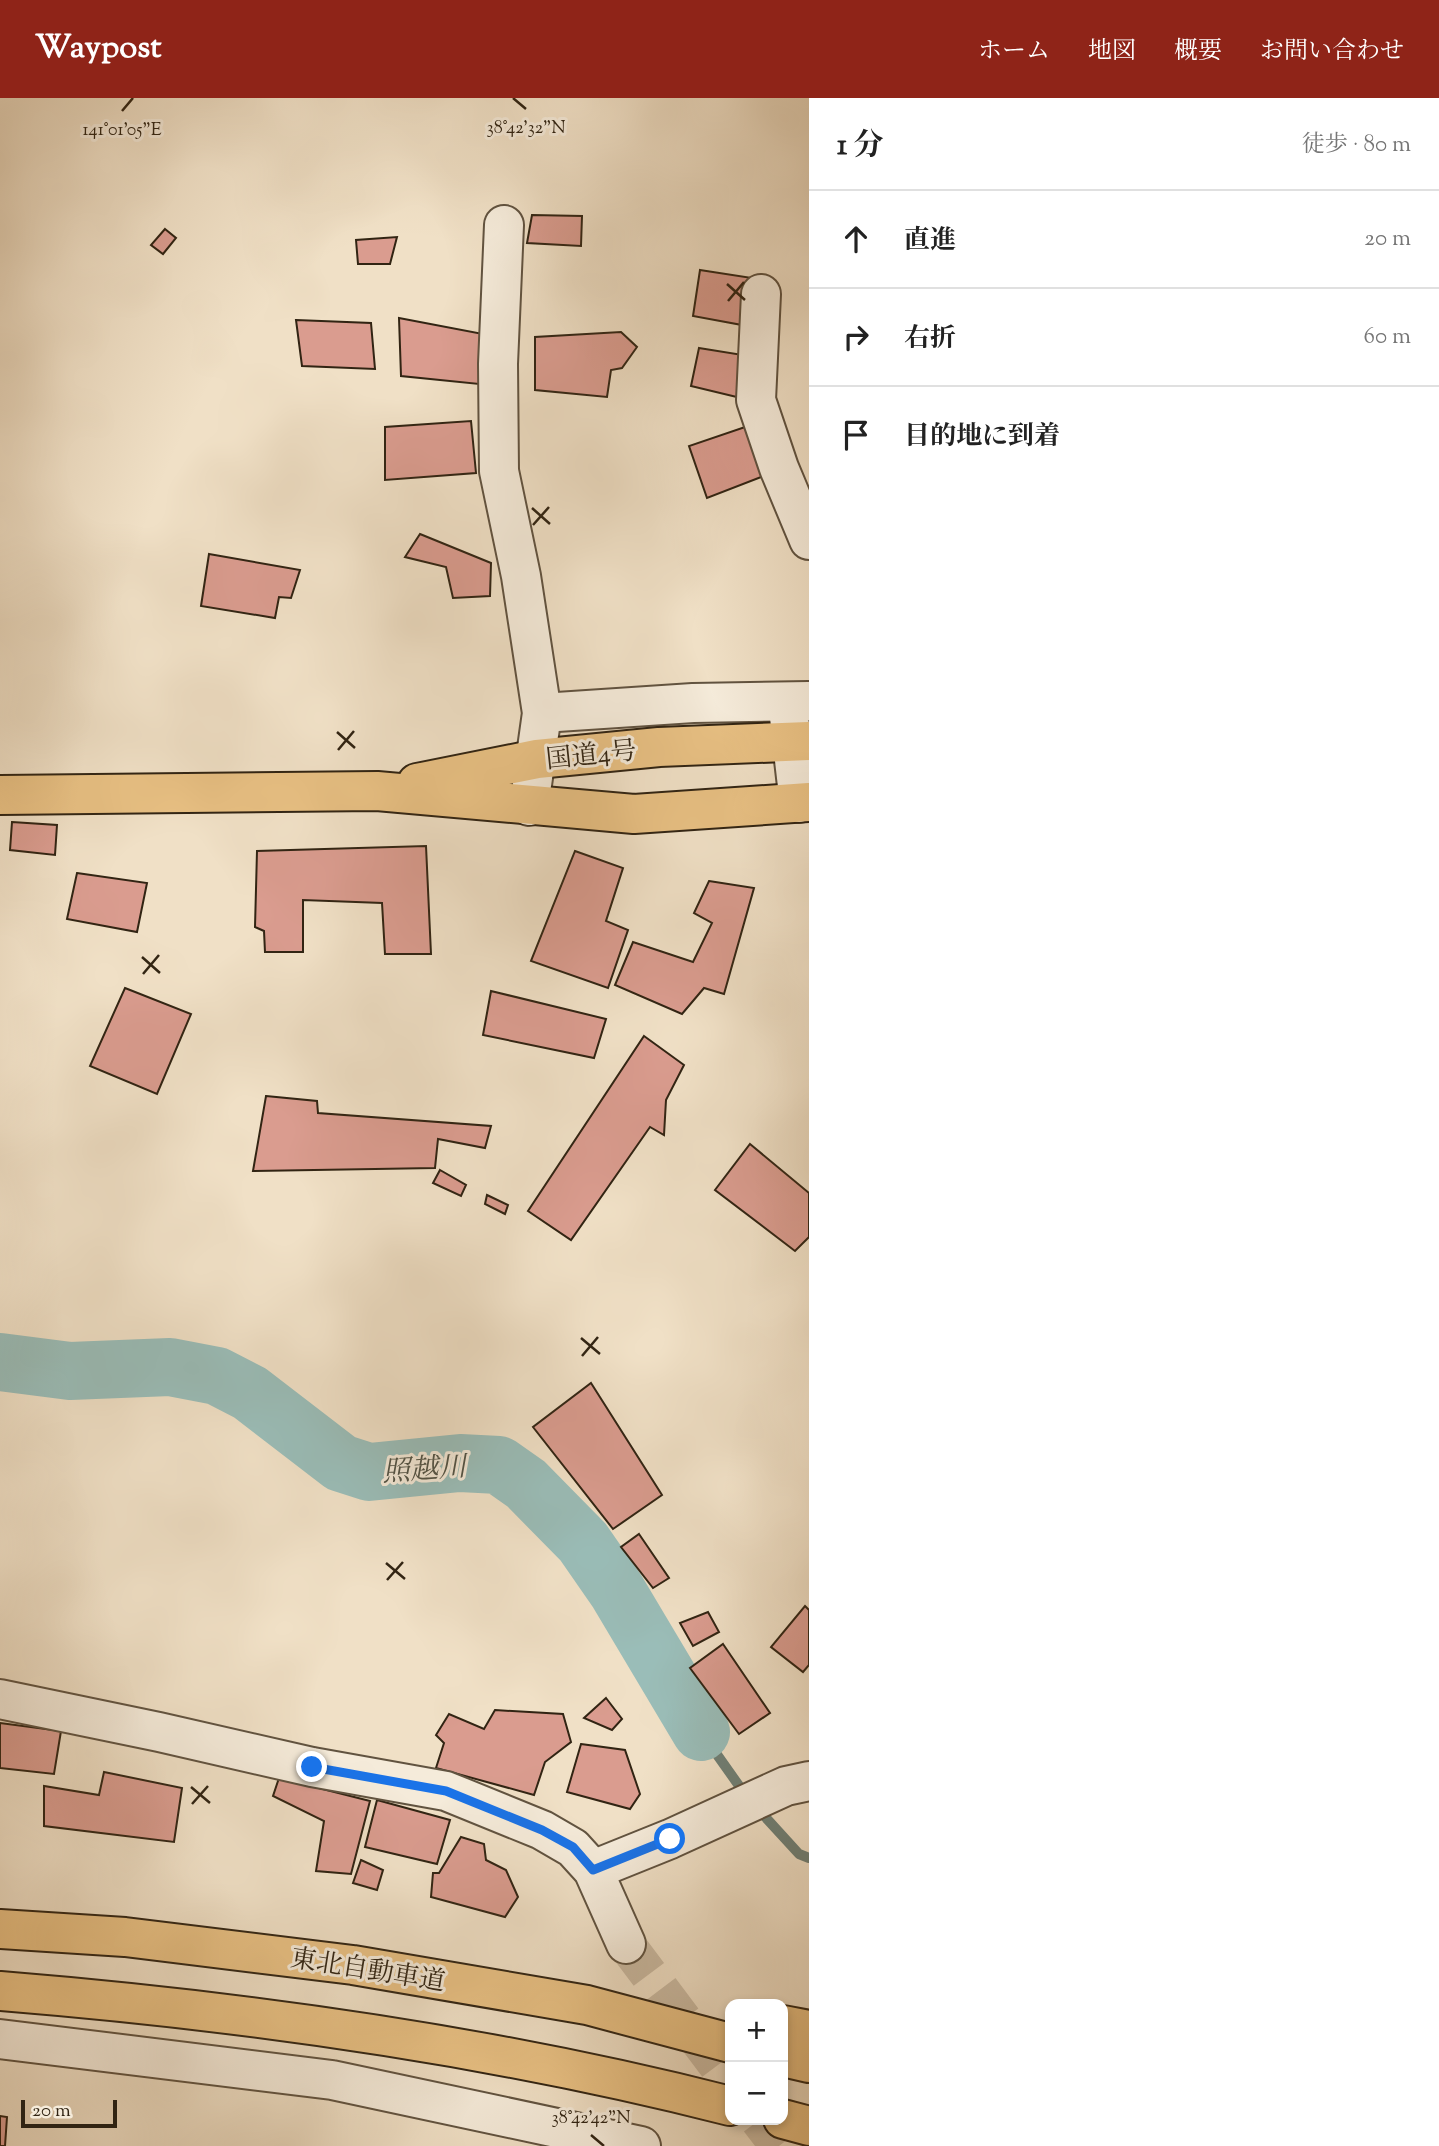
<!DOCTYPE html>
<html lang="ja">
<meta charset="utf-8">
<style>
:root{--surface:#fff;--page:#f2f2f2;--text:#222;--muted:#767676;--line:#e0e0e0;--accent:#8f2418}
body{margin:0;font-family:"Sorts Mill Goudy","Noto Serif JP",serif;background:var(--page);color:var(--text)}
.controls{position:absolute;right:21px;bottom:21px;display:grid;overflow:hidden;border-radius:14px;box-shadow:0 4px 10px #0003}
.controls button{width:63px;height:63px;display:grid;place-items:center;padding:0;border:0;border-bottom:2px solid var(--line);background:var(--surface);color:var(--text);font:35px sans-serif}
.scale{position:absolute;left:21px;bottom:18px;width:96px;box-sizing:border-box;padding-left:7px;border:4px solid #312413;border-top:0;font-size:19px;line-height:24px;white-space:nowrap;color:#312413;-webkit-text-stroke:5px #f5ebda;paint-order:stroke}
.stop{position:absolute;width:21px;height:21px;margin:-16px;border:5px solid #1a73e8;border-radius:50%;background:#fff}
.stop.end{background:#1a73e8;border-color:#fff;box-shadow:0 2px 7px #0008}
.list{margin:0;padding:0;list-style:none}
h2{display:flex;justify-content:space-between;align-items:center;height:91px;margin:0;padding:0 28px;font-size:30px}
h2 small{font-size:23px;font-weight:400;color:var(--muted)}
.list li{display:grid;grid-template-columns:46px 1fr auto;gap:21px;align-items:center;box-sizing:border-box;height:98px;padding:0 28px;border-top:2px solid var(--line)}
.list b{display:block;font-size:26px;white-space:nowrap}
.list em{font-size:23px;font-style:normal;color:var(--muted)}
.icon{flex:none;width:38px;height:38px;fill:none;stroke:currentColor;stroke-width:2;stroke-linecap:round;stroke-linejoin:round}
.map{position:relative;flex:none;width:809px;height:2048px;overflow:hidden}
header{display:flex;align-items:center;gap:42px;box-sizing:border-box;height:98px;padding:0 35px;background:var(--accent);color:#fff}
header strong{font-size:33px}
nav{display:flex;gap:38px;margin-inline-start:auto;font-size:24px}
main{display:flex}
aside{flex:1;background:var(--surface)}
.map>svg:first-child{display:block}
.lines{fill:none;stroke-linecap:round;stroke-linejoin:round}
.stream{stroke:#708076;stroke-width:10}
.river{stroke:#9abdb8;stroke-width:58}
.building{fill:#da9c8f;stroke:#312413;stroke-width:2}
.minor-tunnel{stroke:#cabaa2;stroke-width:38;stroke-dasharray:38 19;stroke-linecap:butt}
.minor-casing{stroke:#615340;stroke-width:42}
.highway-casing{stroke:#312413;stroke-width:42}
.minor{stroke:#f5ebda;stroke-width:38}
.highway{stroke:#e8c083;stroke-width:38}
.route{stroke:#1a73e8;stroke-width:9}
.ticks{fill:none;stroke:#312413;stroke-width:2.5}
.labels{text-anchor:middle;stroke-width:6;stroke-linejoin:round;paint-order:stroke}
.street-label{font-size:26px;fill:#312413;stroke:#f5ebda}
.water-label{font-size:28px;font-style:italic;fill:#505245;stroke:#f5ebda}
.ticks-label{font-size:18px;text-anchor:middle;fill:#312413;stroke:#f5ebda;stroke-width:6;stroke-linejoin:round;paint-order:stroke}
</style>
<header>
<strong>Waypost</strong>
<nav><a>ホーム</a><a>地図</a><a>概要</a><a>お問い合わせ</a></nav>
</header>
<main>
<div class="map">
<svg width="809" height="2048" viewBox="0 0 809 2048">
<rect width="100%" height="100%" fill="#f0e0c6"/>
<filter id="stains"><feTurbulence type="fractalNoise" baseFrequency=".00286" numOctaves="4"/><feColorMatrix values="0 0 0 0 .2 0 0 0 0 .09 0 0 0 0 .02 0 0 0 .5 -.17"/></filter>
<radialGradient id="worn" r=".72"><stop offset=".6" stop-color="#630" stop-opacity="0"/><stop offset="1" stop-color="#630" stop-opacity=".3"/></radialGradient>
<g class="lines">
<g class="stream">
<polyline points="701,1634 747,1699"/>
<polyline points="757,1710 799,1756 809,1760"/>
</g>
<polyline class="river" points="0,1264 70,1273 170,1269 217,1278 250,1295 341,1365 369,1374 460,1365 499,1367 526,1386 583,1444 617,1493 701,1634"/>
</g>
<g class="building">
<polygon points="532,117 582,118 581,148 527,145"/>
<polygon points="165,131 176,140 163,156 151,147"/>
<polygon points="397,139 390,166 358,166 356,142"/>
<polygon points="700,172 752,180 742,227 693,218"/>
<polygon points="399,220 483,236 479,286 401,278"/>
<polygon points="296,222 371,225 375,271 302,268"/>
<polygon points="621,234 637,249 622,270 611,272 607,299 535,292 535,239"/>
<polygon points="699,250 749,258 745,301 691,288"/>
<polygon points="471,323 476,375 385,382 385,329"/>
<polygon points="748,328 769,376 707,400 689,348"/>
<polygon points="420,436 491,465 490,498 453,500 446,469 405,459"/>
<polygon points="209,456 300,472 291,500 279,499 275,520 201,508"/>
<polygon points="12,724 57,727 55,757 10,752"/>
<polygon points="426,748 431,856 385,856 382,805 303,802 303,854 265,854 264,833 255,829 257,753"/>
<polygon points="575,753 623,770 606,823 628,832 608,890 531,863"/>
<polygon points="77,775 147,785 137,834 67,821"/>
<polygon points="709,783 754,790 724,896 704,890 682,916 615,887 633,844 693,864 712,825 694,815"/>
<polygon points="125,890 191,916 157,996 90,968"/>
<polygon points="491,893 606,921 594,960 483,937"/>
<polygon points="644,938 684,967 666,1002 664,1037 650,1029 571,1142 528,1113"/>
<polygon points="266,998 317,1003 318,1015 491,1028 485,1050 438,1041 435,1070 253,1073"/>
<polygon points="750,1046 809,1095 809,1139 795,1153 715,1092"/>
<polygon points="440,1072 466,1087 461,1098 433,1085"/>
<polygon points="487,1097 508,1107 505,1116 485,1106"/>
<polygon points="591,1285 662,1397 613,1431 533,1329"/>
<polygon points="639,1436 669,1480 653,1490 621,1449"/>
<polygon points="805,1508 809,1512 809,1567 803,1574 771,1549"/>
<polygon points="708,1514 719,1534 693,1548 680,1525"/>
<polygon points="723,1546 770,1615 739,1636 690,1570"/>
<polygon points="606,1600 622,1621 612,1632 584,1620"/>
<polygon points="495,1612 563,1616 571,1644 545,1664 534,1697 436,1670 444,1645 436,1637 449,1616 484,1631"/>
<polygon points="0,1625 61,1633 54,1676 0,1670"/>
<polygon points="581,1646 625,1652 640,1696 630,1711 567,1694"/>
<polygon points="104,1674 182,1690 174,1744 44,1728 44,1688 99,1697"/>
<polygon points="279,1680 370,1703 351,1776 316,1773 324,1723 273,1698"/>
<polygon points="377,1702 450,1722 437,1766 365,1749"/>
<polygon points="461,1739 484,1746 486,1762 506,1772 518,1799 505,1819 431,1799 433,1775 439,1775"/>
<polygon points="361,1762 383,1772 377,1792 353,1785"/>
<polygon points="0,2018 7,2019 5,2048 0,2048"/>
</g>
<g class="lines">
<g class="minor-tunnel">
<polyline points="626,1846 730,1984"/>
<polyline points="759,2022 779,2048"/>
</g>
<g class="minor-casing">
<g id="minor">
<polyline points="504,127 498,266 499,373 521,478 542,615 529,708"/>
<polyline points="761,196 756,302 779,370 809,442"/>
<polyline points="788,610 799,705"/>
<polyline points="542,615 693,605 809,603"/>
<polyline points="0,1601 159,1634 312,1669 446,1693 542,1732 573,1750 593,1772 626,1846"/>
<polyline points="593,1772 670,1741 786,1688 809,1683"/>
<polyline points="0,1941 332,1982 641,2048"/>
</g>
</g>
<g class="highway-casing">
<g id="highway">
<polyline points="417,685 537,661 659,649 809,643"/>
<polyline points="0,697 377,693 634,716 809,704"/>
<polyline points="0,1831 125,1839 353,1867 587,1907 730,1945"/>
<path d="M0 1893C246 1913 491 1947 730 2008"/>
<polyline points="783,1927 809,1932"/>
<polyline points="783,1959 809,1965"/>
<polyline points="783,2021 809,2028"/>
</g>
</g>
<use href="#minor" class="minor"/>
<use href="#highway" class="highway"/>
</g>
<g class="lines">
<polyline class="route" points="312,1669 446,1693 542,1732 573,1749 593,1772 670,1741"/>
</g>
<path class="ticks" d="M513 0 526 11M122 13 133 0M727 186 745 202M728 203 744 184M532 410 550 426M533 427 549 409M337 634 355 650M338 652 354 633M142 859 160 875M143 876 159 857M581 1240 600 1256M582 1258 598 1239M386 1465 405 1481M387 1482 403 1464M191 1689 210 1705M192 1706 208 1688M591 2037 604 2048"/>
<g class="labels">
<g class="street-label">
<text transform="translate(591 656) rotate(-6)" y="9">国道4号</text>
<text transform="translate(368 1871) rotate(9)" y="9">東北自動車道</text>
</g>
<g class="water-label">
<text transform="translate(424 1370) rotate(-4)" y="10">照越川</text>
</g>
</g>
<g class="ticks-label">
<text x="526" y="35">38°42'32"N</text>
<text x="122" y="37">141°01'05"E</text>
<text x="591" y="2025">38°42'42"N</text>
</g>
<rect width="100%" height="100%" filter="url(#stains)"/>
<rect width="100%" height="100%" fill="url(#worn)"/>
</svg>
<div class="controls">
<button>+</button>
<button>−</button>
</div>
<div class="scale">20 m</div>
<div class="stop" style="left:670px;top:1741px"></div>
<div class="stop end" style="left:312px;top:1669px"></div>
</div>
<aside>
<h2>1 分<small>徒歩 · 80 m</small></h2>
<ul class="list">
<li><svg class="icon" aria-label="ahead" viewBox="0 0 24 24"><path d="M12 20V5M6 11l6-6 6 6"/></svg><div><b>直進</b></div><em>20 m</em></li>
<li><svg class="icon" aria-label="right" viewBox="0 0 24 24"><path d="M7 20v-9h11M14 6l5 5-5 5"/></svg><div><b>右折</b></div><em>60 m</em></li>
<li><svg class="icon" aria-label="arrive" viewBox="0 0 24 24"><path d="M6 21V4h12l-3 4 3 4H6"/></svg><div><b>目的地に到着</b></div></li>
</ul>
</aside>
</main>
